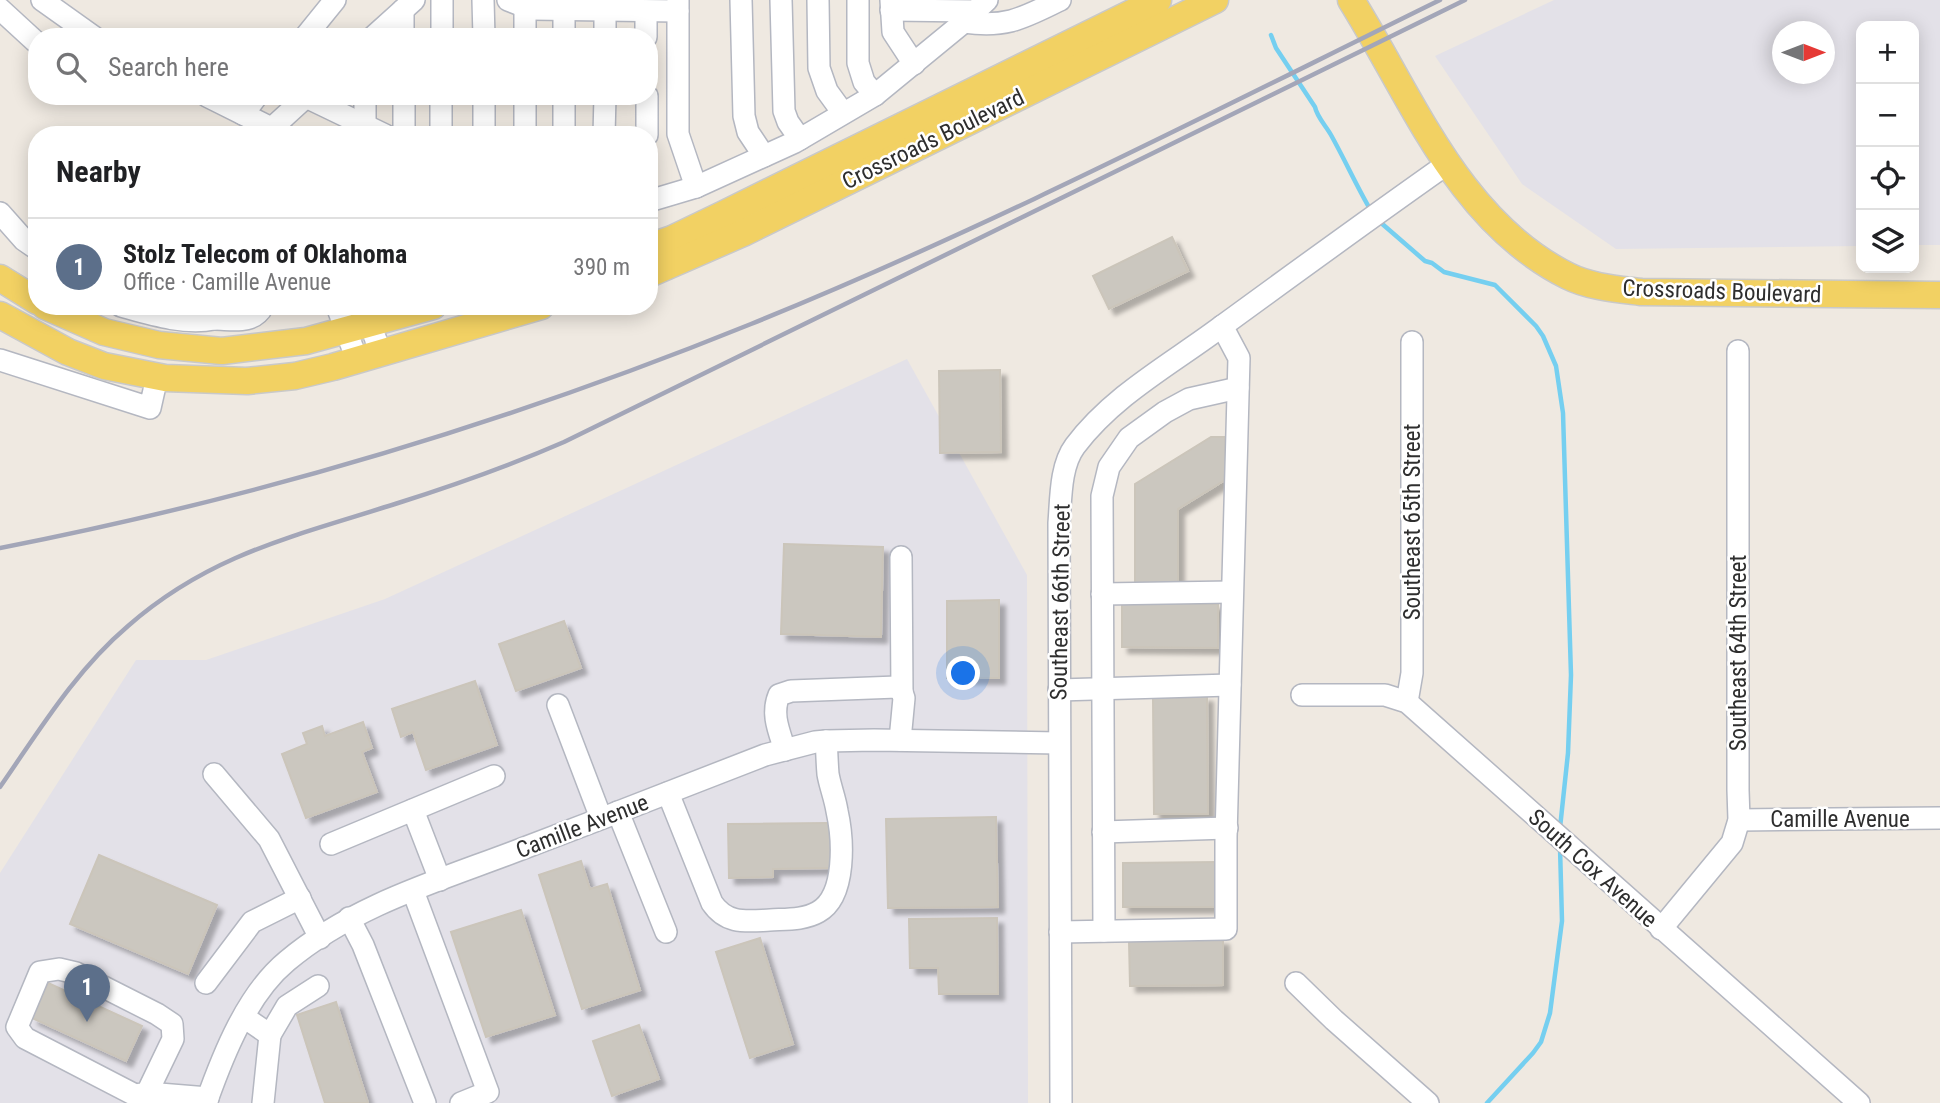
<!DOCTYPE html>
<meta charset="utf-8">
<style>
:root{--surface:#fff;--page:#f6f6f6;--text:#202124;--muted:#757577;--line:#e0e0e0;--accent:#4264fb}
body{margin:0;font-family:"Roboto Condensed",sans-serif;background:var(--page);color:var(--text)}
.controls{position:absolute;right:21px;top:21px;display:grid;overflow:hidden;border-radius:14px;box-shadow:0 4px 18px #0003}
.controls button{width:63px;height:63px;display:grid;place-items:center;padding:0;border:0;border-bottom:2px solid var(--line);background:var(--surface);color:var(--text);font:35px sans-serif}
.compass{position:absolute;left:1772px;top:21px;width:63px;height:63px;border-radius:50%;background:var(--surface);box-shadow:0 4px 18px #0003;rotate:90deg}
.you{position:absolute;left:964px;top:674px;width:24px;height:24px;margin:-18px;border:5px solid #fff;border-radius:50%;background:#1a73e8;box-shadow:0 0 0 10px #1a73e833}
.badge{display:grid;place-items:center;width:46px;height:46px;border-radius:50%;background:var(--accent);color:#fff;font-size:23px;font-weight:700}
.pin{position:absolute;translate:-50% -58px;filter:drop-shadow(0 2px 4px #0008)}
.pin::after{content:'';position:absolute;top:37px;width:24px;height:21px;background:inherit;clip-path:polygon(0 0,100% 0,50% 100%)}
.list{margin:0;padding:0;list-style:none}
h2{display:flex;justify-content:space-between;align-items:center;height:91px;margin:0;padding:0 28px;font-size:30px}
h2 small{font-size:23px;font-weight:400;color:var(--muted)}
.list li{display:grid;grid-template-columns:46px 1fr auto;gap:21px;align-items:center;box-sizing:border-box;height:98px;padding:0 28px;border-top:2px solid var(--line)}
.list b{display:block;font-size:26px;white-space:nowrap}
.list p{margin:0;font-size:23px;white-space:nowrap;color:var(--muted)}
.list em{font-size:23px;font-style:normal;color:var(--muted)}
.icon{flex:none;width:38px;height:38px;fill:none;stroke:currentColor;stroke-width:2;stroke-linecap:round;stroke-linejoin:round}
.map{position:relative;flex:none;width:1940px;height:1103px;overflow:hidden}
.search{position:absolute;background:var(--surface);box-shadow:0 4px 18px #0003;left:28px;top:28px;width:630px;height:77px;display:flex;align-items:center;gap:18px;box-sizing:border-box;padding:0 24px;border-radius:28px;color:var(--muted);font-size:26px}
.panel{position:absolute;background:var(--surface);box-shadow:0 4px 18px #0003;left:28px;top:126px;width:630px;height:189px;border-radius:28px}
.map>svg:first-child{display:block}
.industrial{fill:#e3e1e8;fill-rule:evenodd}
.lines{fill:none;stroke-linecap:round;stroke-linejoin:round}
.stream{stroke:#75cff0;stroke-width:4.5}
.building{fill:#cbc7bf;stroke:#cbc5ba;stroke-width:2;filter:url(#shadow)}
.minor-casing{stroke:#b4b7c1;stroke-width:24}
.major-casing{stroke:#c9c9c9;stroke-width:29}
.minor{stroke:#fff;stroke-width:21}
.major{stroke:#f2d163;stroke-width:26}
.rail{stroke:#a3a6b8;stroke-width:4.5}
.labels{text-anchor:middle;stroke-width:5;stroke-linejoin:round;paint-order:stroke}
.street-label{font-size:23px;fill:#2e2e2e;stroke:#fff}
</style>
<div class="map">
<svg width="1940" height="1103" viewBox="0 0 1940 1103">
<defs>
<filter id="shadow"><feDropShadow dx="6" dy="6" stdDeviation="2" flood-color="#0004"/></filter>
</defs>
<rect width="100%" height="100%" fill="#efe9e1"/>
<g class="industrial">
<path d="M1554 0H1940V245H1914V26H1861V246L1616 249 1522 184 1435 56ZM1783 32H1825V74H1783Z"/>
<polygon points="907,359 1027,575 1028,1103 0,1103 0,873 136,660 206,660 385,599"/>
</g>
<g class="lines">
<g class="stream">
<path d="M1271 35 1276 48 1315 107C1317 117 1326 126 1331 135 1345 160 1356 185 1370 209"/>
<polyline points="1380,222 1425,261 1432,263 1444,272 1495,285 1536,326 1543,336 1556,366 1563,413 1571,675 1568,753 1560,828"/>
<polyline points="1487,1103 1533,1053 1541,1042 1550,1013 1562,921 1560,847"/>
</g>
</g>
<g class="building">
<polygon points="1172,237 1188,271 1109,309 1093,276"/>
<polygon points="1000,370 1001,452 940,453 939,371"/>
<polygon points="1211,437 1225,437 1225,480 1178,509 1178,584 1135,584 1135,484"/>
<polygon points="784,544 883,547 881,637 781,634"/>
<polygon points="999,600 999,678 947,678 947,601"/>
<polygon points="1122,604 1218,604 1218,648 1122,647"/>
<polygon points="564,621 581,668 516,691 499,644"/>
<polygon points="475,681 497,745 426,770 413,732 401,737 392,709"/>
<polygon points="1207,696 1208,814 1154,814 1153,697"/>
<polygon points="363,722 372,748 362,752 377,792 306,818 282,754 307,744 303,733 322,726 325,736"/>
<polygon points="996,817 998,907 888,908 886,819"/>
<polygon points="830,823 830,868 773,869 773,877 729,878 728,824"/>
<polygon points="99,855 217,905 188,974 70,924"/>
<polygon points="581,861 590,889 607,884 640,990 582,1009 539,875"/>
<polygon points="1218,862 1218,907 1123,907 1123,863"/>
<polygon points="521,910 555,1015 486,1037 451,932"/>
<polygon points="997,918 998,994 939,994 938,968 910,968 909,919"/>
<polygon points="760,938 793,1044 750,1058 716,952"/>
<polygon points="1223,939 1223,985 1130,986 1129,941"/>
<polygon points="48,983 142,1026 126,1061 32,1018"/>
<polygon points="336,1002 368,1103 325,1103 297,1015"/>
<polygon points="639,1025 659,1079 612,1096 593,1041"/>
</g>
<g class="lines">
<g class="minor-casing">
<g id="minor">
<polyline points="42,0 94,37"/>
<polyline points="483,0 484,37"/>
<polyline points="508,0 531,9 678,11"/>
<polyline points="678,0 678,134 696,187"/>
<polyline points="741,0 744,116 748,132 764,156"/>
<polyline points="781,0 784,111 788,122 800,139"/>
<polyline points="818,0 819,68 827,91 843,113"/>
<polyline points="858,0 858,63 864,82 875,95"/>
<polyline points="891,0 893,32 914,64"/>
<polyline points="0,9 37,43"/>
<polyline points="403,10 403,37"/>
<polyline points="564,10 564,37"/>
<polyline points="891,10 975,11"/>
<polyline points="646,11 646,37"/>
<path d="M964 22C1007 28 1023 18 1060 0"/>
<polyline points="305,37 335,0"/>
<polyline points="373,37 414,0"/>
<polyline points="442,37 442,0"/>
<polyline points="525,37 525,8"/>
<polyline points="605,37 605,10"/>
<polyline points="207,96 285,135"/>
<polyline points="365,96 365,125"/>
<polyline points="404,96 404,135"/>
<polyline points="484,96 484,135"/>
<polyline points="564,96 564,135"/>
<polyline points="647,96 647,135"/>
<polyline points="306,97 385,135"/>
<polyline points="243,114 257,96"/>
<polyline points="272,128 307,96"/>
<polyline points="441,135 441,96"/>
<polyline points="525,135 525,96"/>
<polyline points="604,135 605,96"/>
<polyline points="649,201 696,187 795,142 875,95 964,22 987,0"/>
<polyline points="0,213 24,240 37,249"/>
<path d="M121 306C150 314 184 325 214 319L222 306"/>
<polyline points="337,306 357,360"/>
<polyline points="363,306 381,353"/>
<path d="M214 319C232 319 253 325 263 306"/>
<polyline points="0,360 150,408 157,377"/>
<polyline points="901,557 902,693"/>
<polyline points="1102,594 1232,592"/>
<polyline points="1059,690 1230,685"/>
<polyline points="1302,695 1385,695 1407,702 1859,1103"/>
<polyline points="1407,702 1412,673 1412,342"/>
<polyline points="558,705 601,818"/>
<path d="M785 750C779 731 771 714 779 695L791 691 897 687 901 689 904 698 900 740"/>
<polyline points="214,774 269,839 320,938"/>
<path d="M668 793 712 903C727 925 747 921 770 920 786 919 804 920 818 912 847 896 843 838 837 811 835 798 830 786 828 774 827 763 827 752 826 741"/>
<polyline points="413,810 440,880"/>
<polyline points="618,812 666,932"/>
<polyline points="1739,820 1940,818"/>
<polyline points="1103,832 1227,828"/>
<polyline points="331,844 494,776"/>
<polyline points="413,891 488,1092 461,1103"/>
<polyline points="349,918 363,945 425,1103"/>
<polyline points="1661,929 1732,843 1739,820 1738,790 1738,351"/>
<polyline points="1104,931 1102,496 1109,467 1129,438 1165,412 1189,399 1238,388"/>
<polyline points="1060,932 1226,929 1226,837 1239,358 1222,326"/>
<polyline points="206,983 252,922 300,898"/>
<polyline points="1296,983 1334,1020 1428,1103"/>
<polyline points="244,1017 270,1035 287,1006 318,986"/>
<polyline points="147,1093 173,1039 172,1024 157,1014 76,973 59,969 40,972 17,1027 25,1038 135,1095 147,1093 208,1098"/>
<path d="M206 1103C223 1055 247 994 287 961 351 907 434 882 511 853 596 821 680 788 765 755L815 742 826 741 874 740 1059 743"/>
<polyline points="263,1103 270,1035"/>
<path d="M1061 1103 1059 523C1061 499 1060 466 1075 446 1112 397 1166 367 1214 332 1292 275 1369 219 1447 164"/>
</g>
</g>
<g class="major-casing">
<g id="major">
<path d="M1351 0C1413 99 1458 221 1568 276 1590 287 1617 289 1641 292L1940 295"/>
<polyline points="649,247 672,239 724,214 1158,0"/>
<polyline points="649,274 743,233 1215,0"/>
<polyline points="0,278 37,301"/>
<polyline points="45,306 104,332 159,345 222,351 306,341 433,306"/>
<polyline points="0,315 68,352 104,366 165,378 247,381 295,376 333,367 541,306"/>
</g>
</g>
<use href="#minor" class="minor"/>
<use href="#major" class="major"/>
<g class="rail">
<path d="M0 548C256 498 509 422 751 324 986 229 1212 112 1440 0"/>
<path d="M0 787C39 731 75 671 128 626 210 554 295 536 395 504 452 486 509 466 564 442L1465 0"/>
</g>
</g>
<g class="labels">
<g class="street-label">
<text transform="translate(933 139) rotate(-26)" y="8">Crossroads Boulevard</text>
<text transform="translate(1722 291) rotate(2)" y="8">Crossroads Boulevard</text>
<text transform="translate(1412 522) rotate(-90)" y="8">Southeast 65th Street</text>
<text transform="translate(1060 602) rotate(-89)" y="8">Southeast 66th Street</text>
<text transform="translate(1738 653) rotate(-90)" y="8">Southeast 64th Street</text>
<text x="1840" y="827">Camille Avenue</text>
<text transform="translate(582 826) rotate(-21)" y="8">Camille Avenue</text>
<text transform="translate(1593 868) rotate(42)" y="8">South Cox Avenue</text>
</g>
</g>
</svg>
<div class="controls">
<button>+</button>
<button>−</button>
<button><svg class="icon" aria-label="locate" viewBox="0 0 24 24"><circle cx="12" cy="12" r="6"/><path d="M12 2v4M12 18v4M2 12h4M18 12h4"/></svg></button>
<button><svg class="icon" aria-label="layers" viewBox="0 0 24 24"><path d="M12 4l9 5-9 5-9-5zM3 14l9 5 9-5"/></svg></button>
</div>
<svg class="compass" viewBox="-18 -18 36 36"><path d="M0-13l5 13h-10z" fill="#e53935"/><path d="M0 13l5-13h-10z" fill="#757577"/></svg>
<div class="you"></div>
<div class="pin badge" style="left:87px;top:1022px;background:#5c6f8a">1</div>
<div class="search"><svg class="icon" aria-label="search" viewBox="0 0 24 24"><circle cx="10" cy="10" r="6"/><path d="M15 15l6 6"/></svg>Search here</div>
<section class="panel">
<h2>Nearby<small></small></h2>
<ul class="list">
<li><span class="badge" style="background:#5c6f8a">1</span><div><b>Stolz Telecom of Oklahoma</b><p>Office · Camille Avenue</p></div><em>390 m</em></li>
</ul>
</section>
</div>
